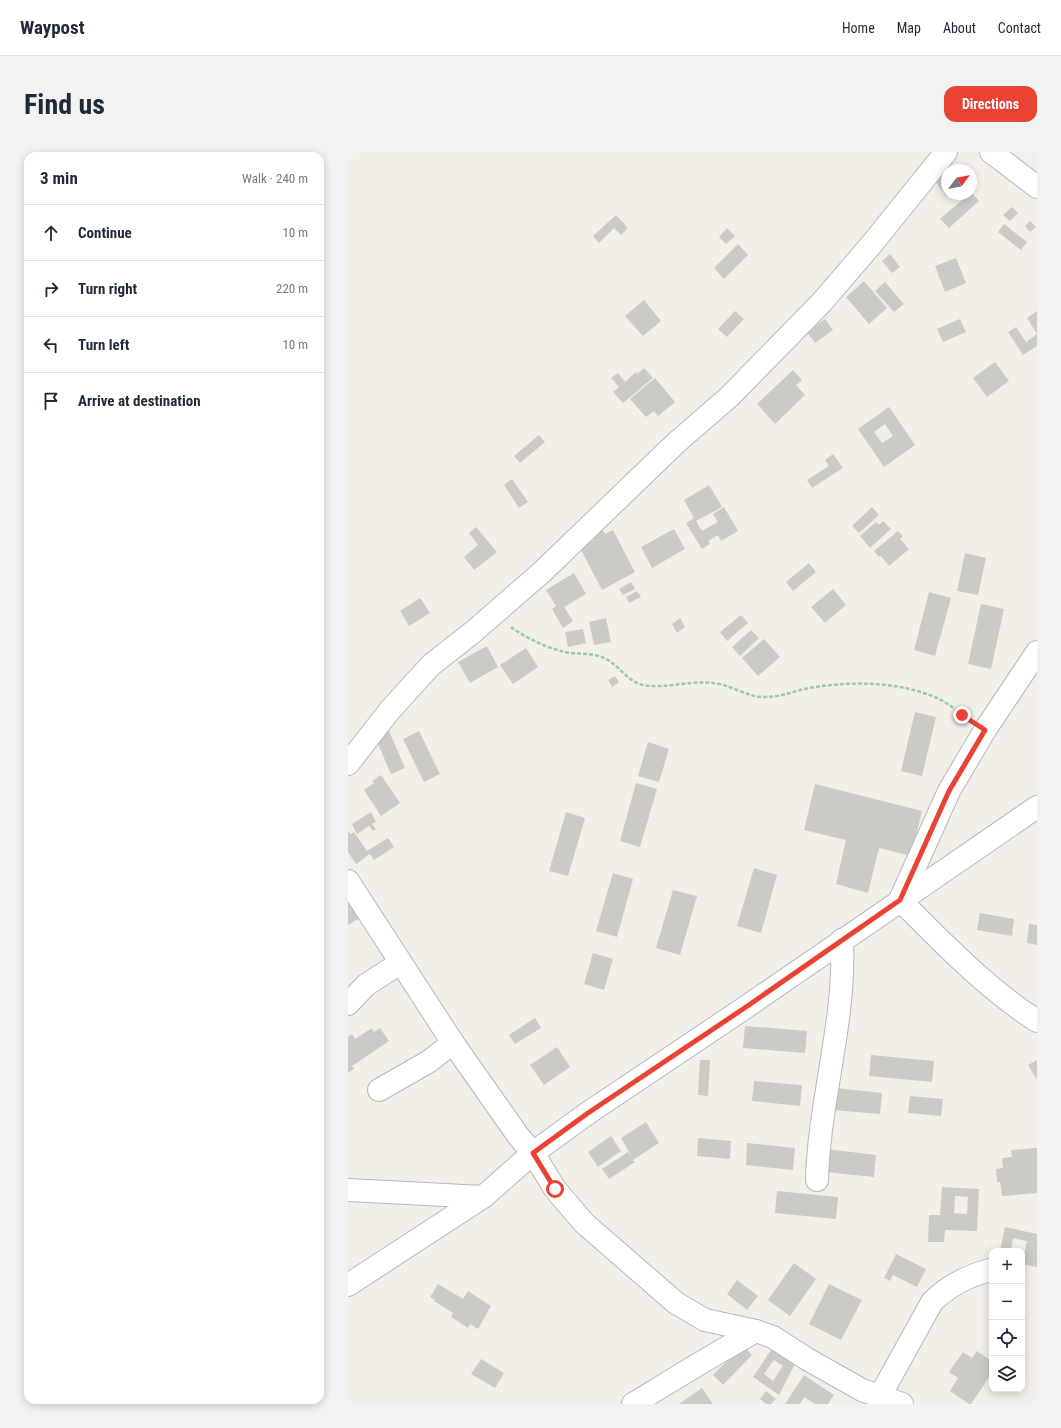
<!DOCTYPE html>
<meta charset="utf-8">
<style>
:root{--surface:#fff;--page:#f2f2f3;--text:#1f2937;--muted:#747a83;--line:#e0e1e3;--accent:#ea4335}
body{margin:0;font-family:"Roboto Condensed",sans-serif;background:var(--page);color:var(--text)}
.controls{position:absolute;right:12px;bottom:12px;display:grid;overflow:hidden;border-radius:8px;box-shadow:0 2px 10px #0003}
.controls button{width:36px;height:36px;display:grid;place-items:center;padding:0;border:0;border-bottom:1px solid var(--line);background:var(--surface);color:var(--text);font:20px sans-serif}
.compass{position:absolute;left:593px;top:12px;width:36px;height:36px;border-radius:50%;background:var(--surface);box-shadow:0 2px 10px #0003;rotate:58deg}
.stop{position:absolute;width:12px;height:12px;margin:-9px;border:3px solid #ea4335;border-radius:50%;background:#fff}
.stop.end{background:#ea4335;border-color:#fff;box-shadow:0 1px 4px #0008}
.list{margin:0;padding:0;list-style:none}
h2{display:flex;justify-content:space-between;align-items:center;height:52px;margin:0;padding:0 16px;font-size:17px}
h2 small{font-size:13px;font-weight:400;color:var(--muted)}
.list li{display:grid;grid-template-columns:26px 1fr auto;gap:12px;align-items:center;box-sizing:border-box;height:56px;padding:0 16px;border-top:1px solid var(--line)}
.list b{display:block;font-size:15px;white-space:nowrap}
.list em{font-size:13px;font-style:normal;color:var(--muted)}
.icon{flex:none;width:22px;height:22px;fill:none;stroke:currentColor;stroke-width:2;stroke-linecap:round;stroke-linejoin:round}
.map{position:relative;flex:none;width:689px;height:1252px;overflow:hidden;border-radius:12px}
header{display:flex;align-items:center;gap:24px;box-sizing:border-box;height:56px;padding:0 20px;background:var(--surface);border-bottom:1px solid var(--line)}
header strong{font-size:19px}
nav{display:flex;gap:22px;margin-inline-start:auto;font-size:14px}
.intro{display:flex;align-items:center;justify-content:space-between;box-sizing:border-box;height:96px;padding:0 24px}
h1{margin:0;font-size:28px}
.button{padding:10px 18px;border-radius:12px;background:var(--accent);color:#fff;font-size:14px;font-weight:700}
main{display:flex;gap:24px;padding:0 24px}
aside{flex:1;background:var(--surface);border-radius:12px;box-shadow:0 2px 10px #0003}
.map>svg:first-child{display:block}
.building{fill:#cccac5;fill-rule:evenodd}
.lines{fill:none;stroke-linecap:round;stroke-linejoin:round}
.minor-casing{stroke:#b5b8bc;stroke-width:24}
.path{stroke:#9cc7a9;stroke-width:2.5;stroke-dasharray:4 2;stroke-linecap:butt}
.minor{stroke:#fff;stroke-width:22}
.route{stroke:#ea4335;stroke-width:5}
</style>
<header>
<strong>Waypost</strong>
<nav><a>Home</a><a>Map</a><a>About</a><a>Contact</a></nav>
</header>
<div class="intro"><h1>Find us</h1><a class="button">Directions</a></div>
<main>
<aside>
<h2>3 min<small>Walk · 240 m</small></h2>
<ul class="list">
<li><svg class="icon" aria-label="ahead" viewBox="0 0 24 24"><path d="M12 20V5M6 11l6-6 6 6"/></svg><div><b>Continue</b></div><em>10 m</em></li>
<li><svg class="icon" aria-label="right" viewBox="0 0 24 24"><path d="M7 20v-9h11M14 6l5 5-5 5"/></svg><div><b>Turn right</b></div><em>220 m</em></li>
<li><svg class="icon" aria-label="left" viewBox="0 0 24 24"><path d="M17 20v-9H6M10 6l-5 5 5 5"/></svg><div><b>Turn left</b></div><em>10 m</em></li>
<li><svg class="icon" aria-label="arrive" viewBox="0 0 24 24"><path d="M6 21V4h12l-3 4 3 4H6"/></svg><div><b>Arrive at destination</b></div></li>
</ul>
</aside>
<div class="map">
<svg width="689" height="1252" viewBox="0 0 689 1252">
<rect width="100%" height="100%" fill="#f1efe8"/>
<g class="building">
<polygon points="592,21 599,30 599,42 601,42 598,44 585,26"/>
<polygon points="623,40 631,49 601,76 592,67 621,42 623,42"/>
<polygon points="664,55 670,61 662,69 655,63"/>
<polygon points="268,63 280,76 273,83 266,76 251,91 245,84"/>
<polygon points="682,69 688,75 682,80 677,74"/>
<polygon points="656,72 679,90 673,98 650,80"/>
<polygon points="379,76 387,84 378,92 371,85"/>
<polygon points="390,92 400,103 376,127 366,116"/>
<polygon points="542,102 552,115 544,121 534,109"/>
<polygon points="608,106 618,131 597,140 587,114"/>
<polygon points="516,129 539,156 521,172 498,145"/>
<polygon points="537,130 556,152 546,160 527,139"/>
<polygon points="296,148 313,169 295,184 277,164"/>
<polygon points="387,159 396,167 379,185 370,177"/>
<polygon points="689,159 689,194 675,203 660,180 668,175 678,190 689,182 679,166"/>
<polygon points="477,167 485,178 467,191 459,180"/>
<polygon points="612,167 618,180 595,190 589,177"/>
<polygon points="647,210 661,229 639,245 625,226"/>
<polygon points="296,216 305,226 275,251 265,240 271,235 263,226 270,221 277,230 288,220 289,222"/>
<polygon points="445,218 454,228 448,233 457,243 427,272 409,252"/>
<polygon points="307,226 327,250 310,264 306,259 298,265 282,247"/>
<path d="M541 255 567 293 536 315 510 277ZM537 272 545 284 534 291 526 280Z"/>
<polygon points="191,283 197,290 172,311 166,304"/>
<polygon points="485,302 495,316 464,336 459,328 481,314 477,308"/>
<polygon points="164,327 180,350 171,356 156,333"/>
<polygon points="361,333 374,355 348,369 354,379 370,370 365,362 376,355 390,379 373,389 370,383 360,389 362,392 354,397 338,371 346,366 336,348"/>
<polygon points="524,355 531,363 511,381 504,374"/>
<polygon points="535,369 543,377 522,396 512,384 528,370 531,373"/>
<polygon points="252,374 257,382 265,378 287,420 254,438 232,396 246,388 241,379"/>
<polygon points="128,375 149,400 126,418 116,405 130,393 121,381"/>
<polygon points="326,377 337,397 304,416 293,395"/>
<polygon points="550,379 555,384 552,387 561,397 541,414 533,404 531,405 526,399"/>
<polygon points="617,401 638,406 630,443 609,439"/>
<polygon points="461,411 468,420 445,439 438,430"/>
<polygon points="226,421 238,442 216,455 225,469 215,476 204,457 208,454 198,438"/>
<polygon points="283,430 287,437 275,443 271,437"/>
<polygon points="485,437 498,453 477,471 463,455"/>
<polygon points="289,439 293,445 281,451 278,445"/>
<polygon points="581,440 603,446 587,504 566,498"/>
<polygon points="72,446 82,461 61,474 52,459"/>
<polygon points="633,452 656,457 643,517 620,512"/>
<polygon points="393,463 400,471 379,489 372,480"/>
<polygon points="258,466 263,490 246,493 241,470"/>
<polygon points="332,466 337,475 329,481 324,472"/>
<polygon points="235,477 238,491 220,495 217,480"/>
<polygon points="403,478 411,486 392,504 384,495"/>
<polygon points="416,487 432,505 410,524 394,506"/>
<polygon points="139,494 150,515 122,531 110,510"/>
<polygon points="178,496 190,515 165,532 152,513"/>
<polygon points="267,524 271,530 264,535 260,528"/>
<polygon points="567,560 588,565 574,624 553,619"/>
<polygon points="41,579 57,616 43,622 27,585"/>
<polygon points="71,579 92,622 76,630 55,587"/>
<polygon points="300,590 321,597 311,630 290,624"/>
<polygon points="33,623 52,651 33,664 16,638 26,631 24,629"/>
<polygon points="288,631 309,637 292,695 272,689"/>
<polygon points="467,632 574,659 563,704 531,696 520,741 488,732 498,688 456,678"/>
<polygon points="23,660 28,670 24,672 28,677 25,679 21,674 9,682 4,672"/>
<polygon points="218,660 237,666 220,724 201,719"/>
<polygon points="0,679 2,682 6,680 19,699 40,686 46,695 26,708 22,702 8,712 0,700"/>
<polygon points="406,716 429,723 413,781 389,774"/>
<polygon points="265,721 285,727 269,785 248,779"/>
<polygon points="325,738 349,744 332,803 308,796"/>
<polygon points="0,747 12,766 0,773"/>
<polygon points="632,761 666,767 664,784 629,778"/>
<polygon points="681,772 689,773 689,793 679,791"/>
<polygon points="245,801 265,807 256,838 236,832"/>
<polygon points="187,866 193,876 167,892 161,883"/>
<polygon points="397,874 459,879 457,901 395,896"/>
<polygon points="24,876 26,880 32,876 41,889 4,914 6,917 0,921 0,885 4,882 7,887"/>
<polygon points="209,895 222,915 196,933 182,913"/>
<polygon points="523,903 586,909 584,930 521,924"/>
<polygon points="352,908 362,908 360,944 350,943"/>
<polygon points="689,908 689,928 680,913"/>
<polygon points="406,929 454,933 452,954 404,949"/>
<polygon points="487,936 534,941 532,962 485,958"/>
<polygon points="562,944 595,947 593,964 560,961"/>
<polygon points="298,970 311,991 285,1008 287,1010 261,1027 254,1017 280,1000 284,1005 273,986"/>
<polygon points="263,984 273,999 250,1015 240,1000"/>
<polygon points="350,986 383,989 382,1007 349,1004"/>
<polygon points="399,991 447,996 445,1018 398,1013"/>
<polygon points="689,996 689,1041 654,1044 652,1030 649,1030 648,1017 655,1016 654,1006 664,1005 663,998"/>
<polygon points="479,997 528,1003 526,1025 477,1020"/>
<path d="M594 1035 631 1037 629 1079 597 1078 596 1090H580L581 1063H592ZM607 1044 620 1045 619 1062 606 1061Z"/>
<polygon points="429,1039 490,1045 488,1067 427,1061"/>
<polygon points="657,1075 689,1082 689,1115 674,1112 674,1103 676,1103 679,1089 665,1086 663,1099 652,1099"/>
<polygon points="548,1102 578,1117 569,1135 545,1123 542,1129 536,1126"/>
<polygon points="446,1111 468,1127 442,1164 420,1148"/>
<polygon points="389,1128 410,1144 399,1158 379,1142"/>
<polygon points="90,1132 115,1147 120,1139 143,1154 130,1177 122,1172 120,1176 103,1165 105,1161 86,1149 87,1148 82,1145"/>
<polygon points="481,1132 514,1148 493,1188 461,1172"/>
<polygon points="395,1193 404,1203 375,1233 365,1223"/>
<path d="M425 1195 447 1212 431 1243 405 1225ZM426 1208 435 1214 425 1229 416 1222Z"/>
<polygon points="629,1199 644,1209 644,1221 623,1252 621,1252 602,1239 610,1226 601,1220 615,1200 624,1206"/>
<polygon points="133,1207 156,1221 147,1236 123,1222"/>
<polygon points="456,1223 486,1243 480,1252 467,1252 456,1245 452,1252 437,1252"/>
<polygon points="354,1236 365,1252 331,1252"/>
<polygon points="418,1239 428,1247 423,1252 418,1252 412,1247"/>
</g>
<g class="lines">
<g class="minor-casing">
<g id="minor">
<polyline points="643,0 689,35"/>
<path d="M689 500 637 578 601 639 552 748C595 791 638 836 689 869"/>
<polyline points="0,612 42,558 83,513 125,480 194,420 329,290 381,245 430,195 474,150 523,93 598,0"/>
<polyline points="0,729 105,891 171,985 185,1001 207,1037 236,1071 328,1151 357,1168 408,1179 425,1185 459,1207 514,1238 554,1252"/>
<polyline points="0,852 18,833 52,811"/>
<polyline points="31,938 80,910 105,891"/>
<path d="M469 1028C471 948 498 869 494 788"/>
<polyline points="0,1038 135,1045"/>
<polyline points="0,1133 135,1045 185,1001 240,961 398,855 689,655"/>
<path d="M532 1244 584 1150C601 1133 619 1124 642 1118"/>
<path d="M285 1252C326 1227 366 1202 408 1179"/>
</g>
</g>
<path class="path" d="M163 475C178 486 199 496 217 500 230 503 244 500 256 506 271 512 279 530 295 533 318 537 342 528 365 531 381 532 400 545 414 545 431 546 445 539 461 536 503 529 550 529 589 546 600 551 610 560 620 566"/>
<use href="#minor" class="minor"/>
</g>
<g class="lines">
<polyline class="route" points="207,1037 185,1001 240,961 398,855 552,748 601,639 637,578 614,563"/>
</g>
</svg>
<div class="controls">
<button>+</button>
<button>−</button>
<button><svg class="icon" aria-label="locate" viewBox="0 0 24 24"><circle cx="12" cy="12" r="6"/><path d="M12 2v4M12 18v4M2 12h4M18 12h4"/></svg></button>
<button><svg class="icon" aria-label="layers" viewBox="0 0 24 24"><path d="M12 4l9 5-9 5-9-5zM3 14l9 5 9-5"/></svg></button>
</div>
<svg class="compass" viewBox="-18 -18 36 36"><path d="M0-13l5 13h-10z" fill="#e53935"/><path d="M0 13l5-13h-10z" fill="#747a83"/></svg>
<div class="stop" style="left:207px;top:1037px"></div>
<div class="stop end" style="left:614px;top:563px"></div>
</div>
</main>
